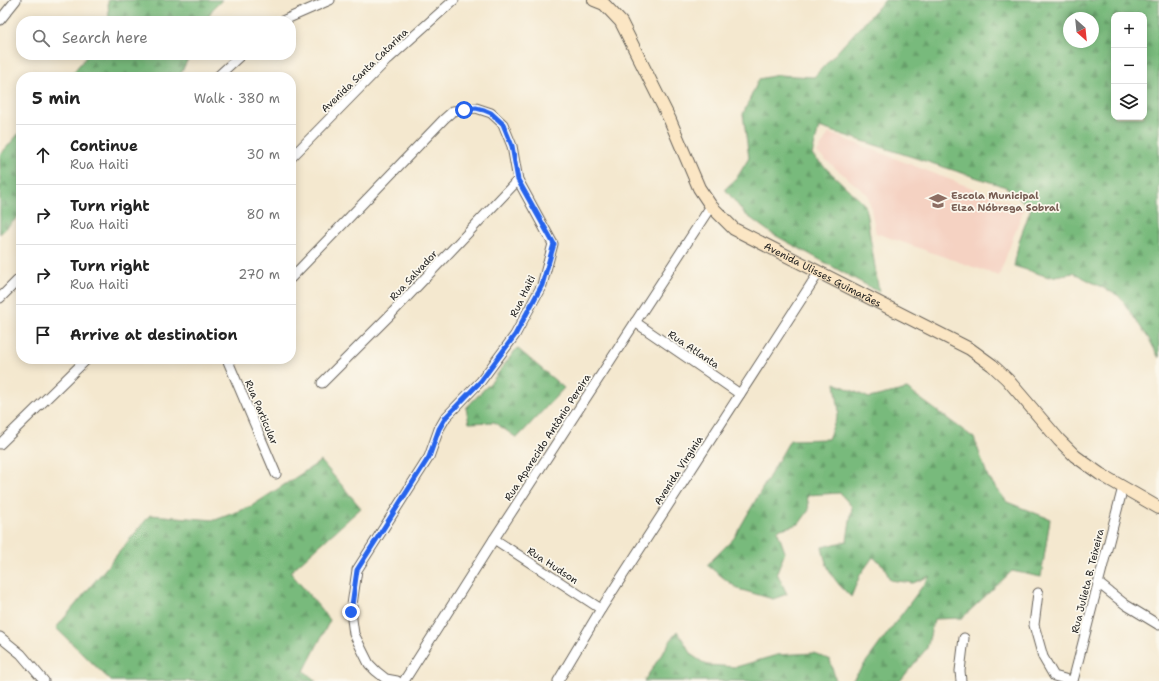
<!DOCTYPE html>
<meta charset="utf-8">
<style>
:root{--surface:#fff;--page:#f6f6f6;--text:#222;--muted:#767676;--line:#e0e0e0}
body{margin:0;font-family:"Shantell Sans",sans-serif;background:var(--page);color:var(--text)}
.controls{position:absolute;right:12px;top:12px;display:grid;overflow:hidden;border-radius:8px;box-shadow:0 2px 10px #0003}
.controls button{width:36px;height:36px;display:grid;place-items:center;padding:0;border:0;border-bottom:1px solid var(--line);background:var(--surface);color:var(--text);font:20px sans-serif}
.compass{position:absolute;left:1063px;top:12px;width:36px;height:36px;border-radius:50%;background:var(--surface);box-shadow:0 2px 10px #0003;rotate:153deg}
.stop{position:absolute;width:12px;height:12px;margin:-9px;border:3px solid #2563eb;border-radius:50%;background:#fff}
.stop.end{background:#2563eb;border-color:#fff;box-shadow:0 1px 4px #0008}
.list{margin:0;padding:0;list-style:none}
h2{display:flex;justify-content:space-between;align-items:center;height:52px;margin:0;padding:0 16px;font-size:17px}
h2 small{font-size:13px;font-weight:400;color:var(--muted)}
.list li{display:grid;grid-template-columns:26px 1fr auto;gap:12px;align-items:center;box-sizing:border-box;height:60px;padding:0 16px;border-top:1px solid var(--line)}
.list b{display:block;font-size:15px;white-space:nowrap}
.list p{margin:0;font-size:13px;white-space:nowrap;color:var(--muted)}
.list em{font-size:13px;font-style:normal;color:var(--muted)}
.icon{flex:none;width:22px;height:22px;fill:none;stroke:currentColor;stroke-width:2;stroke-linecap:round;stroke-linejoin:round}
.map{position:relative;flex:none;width:1159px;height:681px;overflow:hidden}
.search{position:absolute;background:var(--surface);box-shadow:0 2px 10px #0003;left:16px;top:16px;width:280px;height:44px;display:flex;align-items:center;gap:10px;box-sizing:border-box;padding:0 14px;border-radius:16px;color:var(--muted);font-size:15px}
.panel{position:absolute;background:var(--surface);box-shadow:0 2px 10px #0003;left:16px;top:72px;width:280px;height:292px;border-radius:16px}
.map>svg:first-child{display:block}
.built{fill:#f5d2c2}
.forest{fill:url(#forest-firs);stroke:#4a6b4c;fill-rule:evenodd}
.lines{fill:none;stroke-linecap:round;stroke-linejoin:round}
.minor-casing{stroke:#68635b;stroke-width:11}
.secondary-casing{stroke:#68635b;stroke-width:14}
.minor{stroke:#fff;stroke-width:9}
.secondary{stroke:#fbe6c4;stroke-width:12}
.route{stroke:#2563eb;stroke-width:5}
.labels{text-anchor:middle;stroke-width:3.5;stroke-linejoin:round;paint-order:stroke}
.street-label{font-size:10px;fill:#1c1c1c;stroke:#fbf7ec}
.education-label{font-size:10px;font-weight:bold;fill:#785e54;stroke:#fbf7ec;text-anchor:start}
</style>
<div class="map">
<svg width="1159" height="681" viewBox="0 0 1159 681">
<defs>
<pattern id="forest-firs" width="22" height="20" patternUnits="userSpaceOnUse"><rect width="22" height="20" fill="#78ba7c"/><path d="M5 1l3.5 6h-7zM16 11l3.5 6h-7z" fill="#679f6b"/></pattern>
</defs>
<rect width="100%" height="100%" fill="#fbf7ec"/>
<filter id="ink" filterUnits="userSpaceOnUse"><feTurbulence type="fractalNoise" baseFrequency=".025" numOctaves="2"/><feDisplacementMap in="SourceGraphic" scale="8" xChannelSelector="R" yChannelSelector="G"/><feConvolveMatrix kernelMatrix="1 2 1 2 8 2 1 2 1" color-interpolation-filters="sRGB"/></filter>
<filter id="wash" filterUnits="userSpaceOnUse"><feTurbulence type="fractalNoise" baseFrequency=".012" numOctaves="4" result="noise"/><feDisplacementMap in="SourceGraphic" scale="16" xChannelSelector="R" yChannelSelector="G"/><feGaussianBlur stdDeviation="0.9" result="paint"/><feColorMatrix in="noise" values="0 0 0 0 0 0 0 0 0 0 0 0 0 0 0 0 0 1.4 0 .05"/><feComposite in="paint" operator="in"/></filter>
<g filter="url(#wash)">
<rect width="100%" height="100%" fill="#f4e8cf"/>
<polygon class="built" points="829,133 1024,208 999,276 876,233 868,195 817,153"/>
<g class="forest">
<polygon points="108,0 222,0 212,10 206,21 109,21"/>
<path d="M885 0H1159V358L1149 339 1119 296 1074 273 1049 277 1014 266 1019 241 1031 208 1006 187 819 127 812 155 865 205 879 292 771 233 745 214 725 189 736 179 749 158 743 114 759 79 778 75 814 77ZM1114 15H1144V117H1114ZM1069 18H1093V42H1069Z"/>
<polygon points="88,55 190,55 179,77 69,77"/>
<polygon points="21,131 21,214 0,234 0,155"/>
<polygon points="517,348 564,388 517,438 494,422 469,423 466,408 493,380"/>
<path d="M835 383 869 398 907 389 974 438 988 477 1007 502 1050 519 1041 577 1012 571 962 618 934 619 927 648 900 681H852L930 576 913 583 890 580 884 566 873 557 860 575 851 597C834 580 827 572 822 547L847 541 852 507 840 493 807 495 809 510 799 524 777 530 785 552 777 573 787 594 773 599 738 589 707 565 734 538 790 440 828 439 839 412Z"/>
<polygon points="321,461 361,508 290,572 330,620 304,671 316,681 111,681 56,628 150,515 215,520 250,507"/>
<polygon points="677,631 693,656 707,665 736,667 777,655 814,653 830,660 836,681 644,681"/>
</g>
</g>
<g filter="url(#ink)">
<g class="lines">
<g class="minor-casing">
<g id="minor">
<polyline points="0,20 16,0"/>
<polyline points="282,21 330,0"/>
<polyline points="217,77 241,55"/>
<polyline points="291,158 386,61 454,0"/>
<polyline points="291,278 444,119 453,111 476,108 491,113 503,124 512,146 518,180 553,244 542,285 515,335 481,381 446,417 439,429 429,457 357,570 351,612 354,634 369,664 376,671 386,679 397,681"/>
<polyline points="0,298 21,277"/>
<polyline points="635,322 740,394"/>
<polyline points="227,359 276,474"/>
<polyline points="322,383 392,313 518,180"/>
<polyline points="0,444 87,359"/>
<polyline points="494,539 601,609"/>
<polyline points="1098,583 1126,605 1159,625"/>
<polyline points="1038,593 1034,625 1043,657 1054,676 1072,681"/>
<polyline points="0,637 21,654 44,681"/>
<polyline points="404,681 494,539 711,206"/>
<polyline points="558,681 601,609 819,272"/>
<polyline points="961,681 960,671 964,638"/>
<polyline points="1073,681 1123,487"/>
</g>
</g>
<g class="secondary-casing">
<g id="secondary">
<path id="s1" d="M594 0 604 4 621 22 670 120 699 188 711 206 734 229 970 349 992 365 1007 379 1059 440 1075 456 1100 474 1159 508"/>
</g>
</g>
<use href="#minor" class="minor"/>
<use href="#secondary" class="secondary"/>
</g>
</g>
<g class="lines" filter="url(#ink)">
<polyline class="route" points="351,612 357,570 429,457 439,429 446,417 481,381 515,335 542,285 554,244 518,180 512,146 503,124 491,113 484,110 476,108 464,110"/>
</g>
<defs>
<g id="school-bare" transform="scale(1.38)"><path d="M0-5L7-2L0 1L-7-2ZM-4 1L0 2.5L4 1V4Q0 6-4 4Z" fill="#8d6e63" stroke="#fbf7ec" stroke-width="2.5" paint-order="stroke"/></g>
</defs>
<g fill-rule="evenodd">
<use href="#school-bare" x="938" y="201"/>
</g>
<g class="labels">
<g class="street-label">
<text transform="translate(364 70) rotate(-44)" y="4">Avenida Santa Catarina</text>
<text dy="4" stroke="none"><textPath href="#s1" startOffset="373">Avenida Ulisses Guimarães</textPath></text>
<text transform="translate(413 275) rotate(-47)" y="4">Rua Salvador</text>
<text transform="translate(522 296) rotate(-64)" y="4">Rua Haiti</text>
<text transform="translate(694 349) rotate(34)" y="4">Rua Atlanta</text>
<text transform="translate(262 412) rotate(67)" y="4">Rua Particular</text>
<text transform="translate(547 437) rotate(-57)" y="4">Rua Aparecido Antônio Pereira</text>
<text transform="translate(678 470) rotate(-57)" y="4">Avenida Virginia</text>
<text transform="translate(553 565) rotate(33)" y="4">Rua Hudson</text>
<text transform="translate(1087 581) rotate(-76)" y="4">Rua Julieta B. Teixeira</text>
</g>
<g class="education-label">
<text x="951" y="199">Escola Municipal<tspan x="951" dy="12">Elza Nóbrega Sobral</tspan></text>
</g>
</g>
</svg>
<div class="controls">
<button>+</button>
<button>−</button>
<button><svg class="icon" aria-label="layers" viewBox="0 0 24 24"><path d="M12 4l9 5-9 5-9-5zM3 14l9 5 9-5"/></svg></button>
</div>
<svg class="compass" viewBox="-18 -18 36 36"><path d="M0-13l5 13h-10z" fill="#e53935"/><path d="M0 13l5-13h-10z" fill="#767676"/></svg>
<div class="stop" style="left:464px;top:110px"></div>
<div class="stop end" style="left:351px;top:612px"></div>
<div class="search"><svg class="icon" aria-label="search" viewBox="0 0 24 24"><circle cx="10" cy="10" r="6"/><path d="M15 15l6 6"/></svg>Search here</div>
<section class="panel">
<h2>5 min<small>Walk · 380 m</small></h2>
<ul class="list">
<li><svg class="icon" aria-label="ahead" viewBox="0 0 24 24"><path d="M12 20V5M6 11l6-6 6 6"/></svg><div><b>Continue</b><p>Rua Haiti</p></div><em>30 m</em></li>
<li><svg class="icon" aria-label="right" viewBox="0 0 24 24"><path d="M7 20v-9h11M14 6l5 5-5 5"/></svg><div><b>Turn right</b><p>Rua Haiti</p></div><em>80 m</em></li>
<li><svg class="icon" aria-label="right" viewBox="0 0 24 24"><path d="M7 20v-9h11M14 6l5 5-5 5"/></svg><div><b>Turn right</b><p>Rua Haiti</p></div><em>270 m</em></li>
<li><svg class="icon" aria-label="arrive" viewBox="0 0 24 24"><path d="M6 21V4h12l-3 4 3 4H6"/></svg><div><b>Arrive at destination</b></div></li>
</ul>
</section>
</div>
